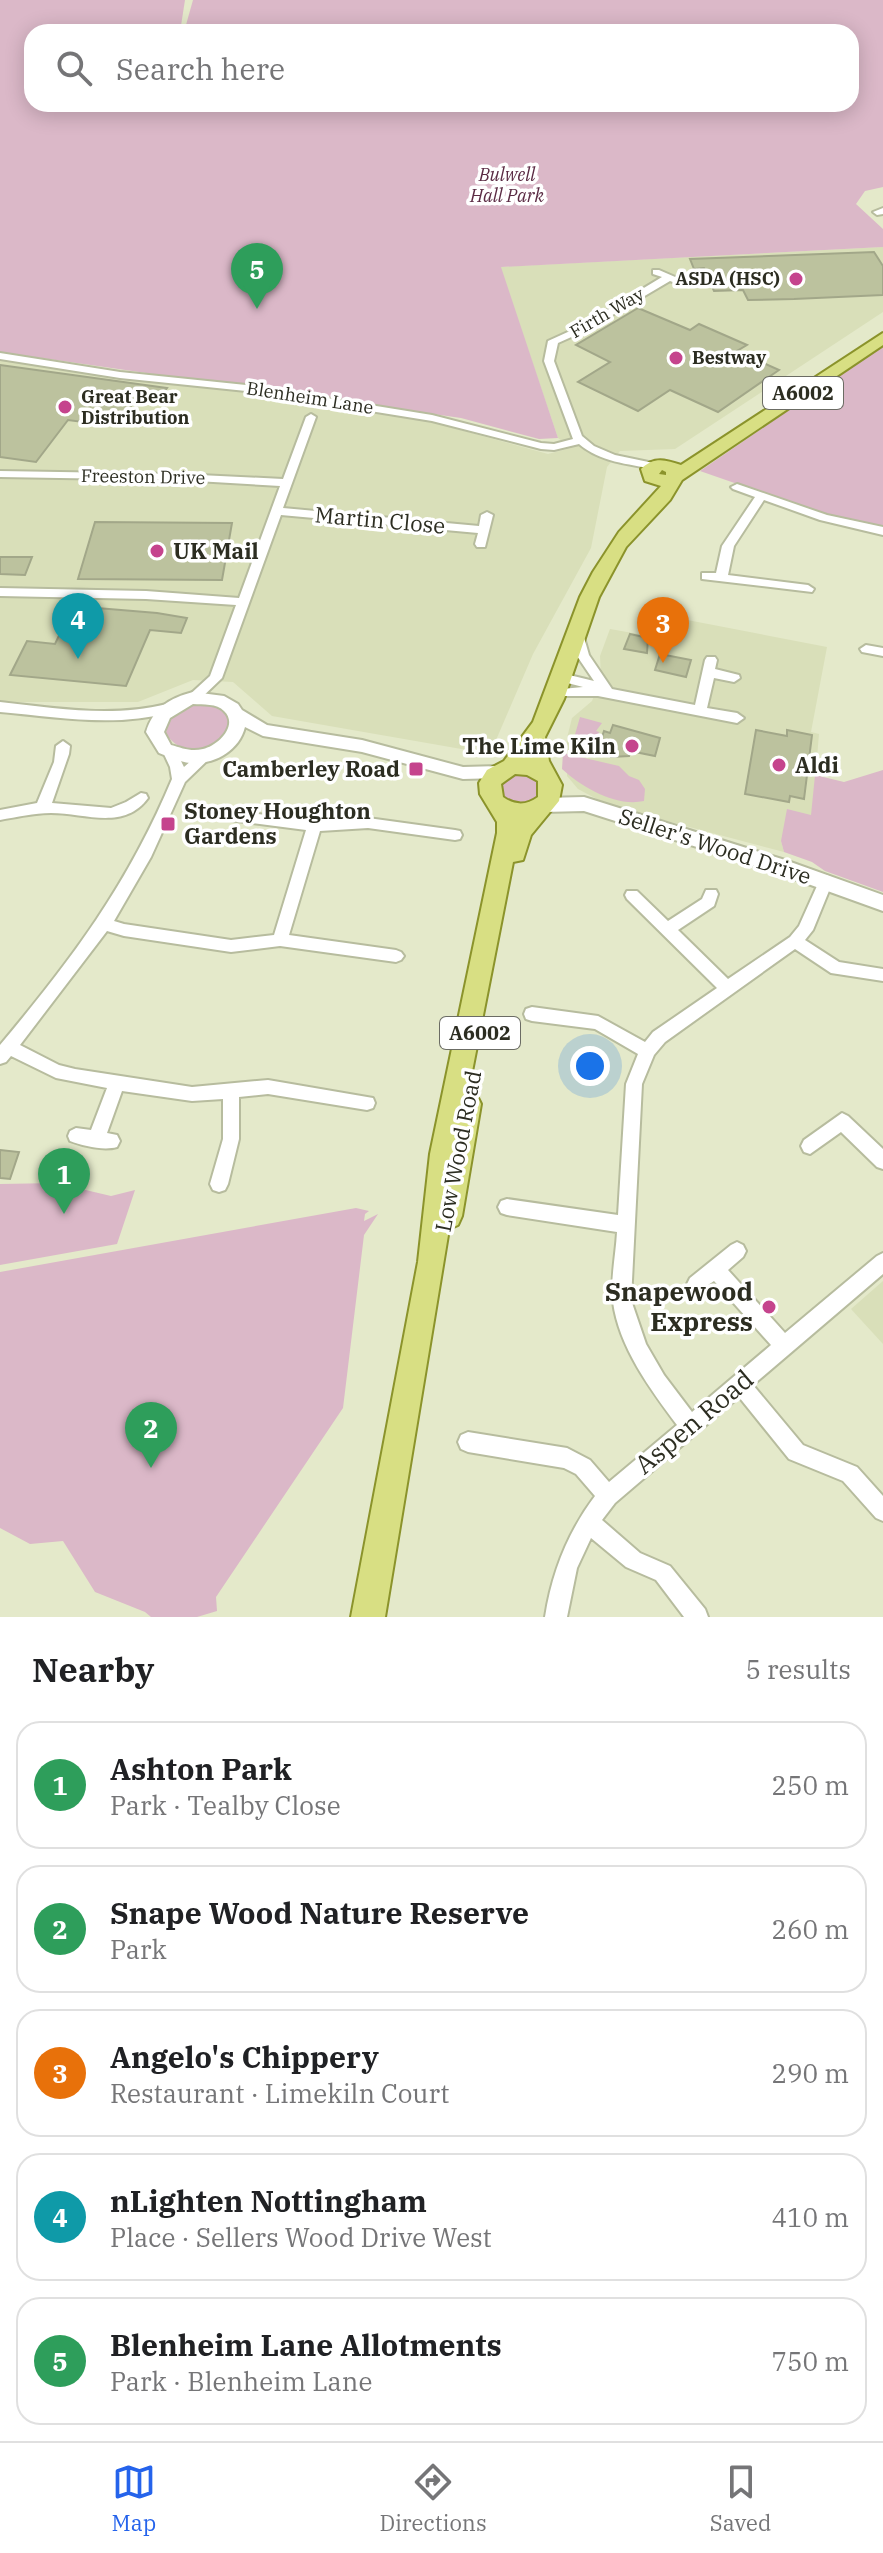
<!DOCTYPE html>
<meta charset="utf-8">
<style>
:root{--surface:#fff;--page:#f6f6f6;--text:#202124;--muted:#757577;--line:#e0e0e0;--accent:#2563eb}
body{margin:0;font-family:"IBM Plex Serif",serif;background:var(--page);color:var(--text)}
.you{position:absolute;left:590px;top:1066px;width:28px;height:28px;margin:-20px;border:6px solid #fff;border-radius:50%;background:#1a73e8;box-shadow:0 0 0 12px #1a73e833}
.badge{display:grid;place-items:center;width:52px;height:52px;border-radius:50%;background:var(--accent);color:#fff;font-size:26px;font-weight:700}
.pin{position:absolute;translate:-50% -66px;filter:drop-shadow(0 2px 4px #0008)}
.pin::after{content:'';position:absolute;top:42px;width:28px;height:24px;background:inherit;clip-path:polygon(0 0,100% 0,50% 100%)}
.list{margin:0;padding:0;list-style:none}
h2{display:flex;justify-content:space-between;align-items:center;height:104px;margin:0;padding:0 32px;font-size:34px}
h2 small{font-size:26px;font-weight:400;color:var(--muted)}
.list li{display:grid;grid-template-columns:52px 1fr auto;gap:24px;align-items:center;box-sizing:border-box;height:128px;margin:0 16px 16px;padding:0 16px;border:2px solid var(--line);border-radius:24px}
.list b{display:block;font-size:30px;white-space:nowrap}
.list p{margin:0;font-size:26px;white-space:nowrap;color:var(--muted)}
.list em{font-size:26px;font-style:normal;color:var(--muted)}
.icon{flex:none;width:44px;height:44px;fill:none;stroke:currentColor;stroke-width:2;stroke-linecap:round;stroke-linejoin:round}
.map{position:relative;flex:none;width:883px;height:1617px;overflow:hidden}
.search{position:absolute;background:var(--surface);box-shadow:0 4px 20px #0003;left:24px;right:24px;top:24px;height:88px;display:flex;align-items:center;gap:20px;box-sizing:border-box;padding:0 28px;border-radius:24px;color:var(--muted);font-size:30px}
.sheet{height:824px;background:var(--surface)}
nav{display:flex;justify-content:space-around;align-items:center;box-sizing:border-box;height:112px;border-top:2px solid var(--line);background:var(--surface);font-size:22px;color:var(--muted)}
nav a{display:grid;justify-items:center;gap:4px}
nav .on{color:var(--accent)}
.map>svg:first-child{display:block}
.built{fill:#d9dfb9}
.green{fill:#dbb8c8}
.building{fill:#bcc29e;stroke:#a2a789;stroke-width:2}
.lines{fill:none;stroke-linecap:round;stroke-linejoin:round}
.minor-casing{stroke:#b7bc9e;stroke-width:4}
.tertiary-casing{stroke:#b7bc9e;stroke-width:4}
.primary-casing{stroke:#8b932b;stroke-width:4}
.minor{fill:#fff;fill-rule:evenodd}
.tertiary{fill:#fff;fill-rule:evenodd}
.primary{fill:#d8df83;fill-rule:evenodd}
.poi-dot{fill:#c5448d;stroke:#fff;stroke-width:3}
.labels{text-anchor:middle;stroke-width:7;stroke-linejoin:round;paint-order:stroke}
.far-park-label{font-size:18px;font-style:italic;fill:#5b2b44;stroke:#fff}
.far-poi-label{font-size:18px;font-weight:bold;fill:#2c2d21;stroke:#fff;text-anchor:start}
.far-street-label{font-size:18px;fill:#2c2d21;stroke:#fff}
.shield{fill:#fff;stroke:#6b6c64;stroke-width:2}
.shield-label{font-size:20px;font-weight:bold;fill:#2c2d21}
.street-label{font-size:22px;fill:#2c2d21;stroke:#fff}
.poi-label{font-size:22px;font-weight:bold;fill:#2c2d21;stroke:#fff;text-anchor:start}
.near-poi-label{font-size:26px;font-weight:bold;fill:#2c2d21;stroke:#fff;text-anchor:end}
.near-street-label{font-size:26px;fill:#2c2d21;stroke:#fff}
</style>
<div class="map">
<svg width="883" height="1617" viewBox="0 0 883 1617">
<rect width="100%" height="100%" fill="#e4e9ca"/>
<g class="built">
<polygon points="883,247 883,312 675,449 620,451 607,467 591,548 533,654 490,754 272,716 233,682 193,680 138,702 0,702 0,359 314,401 431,422 548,454 571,448 558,438 500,267"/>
<polygon points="651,613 827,647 811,732 819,734 812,816 781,841 784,852 610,806 578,789 567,776 567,738 572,718 592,701 601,678 600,656 610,629 644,635"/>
<polygon points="883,1281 883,1344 851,1309"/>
</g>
<g class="green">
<polygon points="0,0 185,0 180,32 32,32 32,104 851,104 851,32 184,32 193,0 883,0 883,187 865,191 856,204 883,229 883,247 501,267 558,438 539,439 461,418 0,352"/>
<polygon points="883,345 883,528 827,515 700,471"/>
<path d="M192 703 220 706 232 718 226 739C206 749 180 758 166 733L169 718Z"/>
<polygon points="580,717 602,723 596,731 599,732 591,757 570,752"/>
<path d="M563 753 619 766 629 776 639 780 645 789 644 801C616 807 583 788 562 769Z"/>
<polygon points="883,770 883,892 825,871 812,862 784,852 781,841 787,809 811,815 815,775 844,782"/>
<polygon points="516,773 530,775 540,782 541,797 524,806 504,799 500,784"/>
<polygon points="56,1183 111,1196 135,1190 117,1244 0,1265 0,1184"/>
<polygon points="356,1208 369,1211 365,1214 364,1221 378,1214 364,1235 343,1408 216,1597 217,1611 197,1617 151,1617 145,1612 95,1592 63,1541 30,1544 0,1528 0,1272"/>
</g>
<g class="building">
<polygon points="874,252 883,266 883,295 794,299 748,300 743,290 714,291 704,268 694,269 690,259"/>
<polygon points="638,308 690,330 699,324 747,345 737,351 779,370 718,412 670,390 638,411 578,382 610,362 576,345"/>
<polygon points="0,365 167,388 161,396 140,393 121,420 102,418 98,424 68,420 36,462 0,457"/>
<polygon points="95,522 232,523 222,580 78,579"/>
<polygon points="0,557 32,557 25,575 0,574"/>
<polygon points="73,606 157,613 187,618 181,633 150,630 126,686 10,675 27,641 55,644"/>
<polygon points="630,634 648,638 647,653 624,649"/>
<polygon points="660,654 691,660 686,677 655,670"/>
<polygon points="613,725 660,738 655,756 630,751 629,756 611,757 611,752 605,750 608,741 601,740 604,731 610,733"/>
<polygon points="756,730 787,736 787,730 812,735 804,799 790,796 789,802 745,794"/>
<polygon points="0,1150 19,1152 10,1179 0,1178"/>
</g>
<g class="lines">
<g class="minor-casing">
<g id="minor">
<polygon points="883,208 883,214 877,215 873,212"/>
<path d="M653 270H659L689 283 684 286 670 281 587 330 558 343 554 361 582 436 594 446 615 455 658 464V468L654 469C628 464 600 462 579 444L554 450 541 449 432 421 246 391 120 378 0 359V353L120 372 246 385 432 415 541 443 554 444 573 439 544 361 548 341 581 326 662 277 653 274Z"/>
<polygon points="311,414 316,417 283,508 479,526 481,515 487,512 493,515 485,547 477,547 475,544 478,533 281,515 222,678 198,701 193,703 186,698 210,676 236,605 146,599 0,596 0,588 146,591 239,598 280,486 179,480 0,477 0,471 179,474 283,479 306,417"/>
<polygon points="737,484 827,515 883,527 883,535 820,520 764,500 734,546 728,575 808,585 814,589 812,592 702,579 702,573 716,573 722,546 755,497 733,489 731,487"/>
<polygon points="577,630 583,634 589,655 612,689 695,705 705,660 707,657 715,657 717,660 715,669 739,675 740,678 734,682 714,678 707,708 737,713 744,718 737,723 598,696 551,696 550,693 551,690 583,687 556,680 555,677 556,674 561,673 594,681 577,656 571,634"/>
<polygon points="866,645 883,648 883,656 862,652 860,649"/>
<path d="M0 702C56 708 111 718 167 704L174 709 172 712C114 728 58 717 0 712Z"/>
<path d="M63 741 70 746 69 754 52 803 111 808 126 802 141 793 146 794 148 798C124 831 85 813 51 813 34 813 17 817 0 820V810L37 803 54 762 56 746Z"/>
<path d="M170 747 175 749 184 767 200 753H210L212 756 185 782 151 857 114 921 124 924 231 940 274 935 306 830 222 819 220 815 222 811 227 810 314 821 368 818 455 830 460 831 462 835 460 839 455 840 368 828 320 831 289 935 396 950 401 952 404 956 401 960 396 962 280 946 231 952 124 936 107 931 20 1045 59 1065 75 1069 192 1087 268 1080 373 1098 375 1103 373 1108 367 1110 268 1094 239 1097V1139L228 1184 225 1190 219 1192 213 1190 210 1184 223 1139V1099L192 1101 122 1091 107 1133 117 1135 120 1141 117 1147C104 1151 83 1146 70 1141L68 1136 70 1131 76 1128 91 1130 107 1088 56 1078 11 1056 6 1062 0 1064V1045C73 958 128 884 172 779L170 767 163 752Z"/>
<path d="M826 875 831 877 833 881 813 930 805 940 839 962 883 969V981L831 973 795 949 665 1042 654 1055 642 1084 631 1300 646 1344 664 1375 692 1412 771 1345 714 1281 696 1293 690 1290 687 1284 690 1278 731 1245 737 1242 743 1245 746 1251 743 1257 728 1270 785 1333 877 1256 883 1253V1274L753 1385 803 1445 857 1467 883 1496V1521L876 1518 843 1481 789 1459 739 1397 615 1503 602 1520 640 1553 670 1566 705 1609 708 1617H684L656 1580 626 1567 591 1538 577 1568 567 1617H545C552 1572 568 1532 595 1496L576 1474 564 1468 468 1452 461 1449 458 1442 461 1435 468 1432 567 1448 590 1460 609 1482 677 1425C650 1389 619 1347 613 1302 610 1280 616 1254 617 1232L507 1215 501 1213 498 1207 501 1201 507 1199 618 1215 626 1084 638 1054 595 1029 532 1021 526 1019 524 1014 526 1009 532 1007 598 1016 645 1042 653 1032 717 988 627 899 625 895 627 891H637L668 921 702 899 706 890H716L718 894 714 906 678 930 728 979 790 937 799 926 821 877Z"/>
<polygon points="842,1113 848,1116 883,1149 883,1169 877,1167 841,1132 810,1154 804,1152 801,1146 804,1140"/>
</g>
</g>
<g class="tertiary-casing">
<g id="tertiary">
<path d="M193 692 224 696 238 704 242 710 267 725 362 740 463 767 499 766 508 772 499 778 463 779 362 752 263 736 245 727C239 751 214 765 190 763 180 762 169 757 159 753L146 732C153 708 170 698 193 692ZM193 704C203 705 217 703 224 711 239 725 218 746 203 749 191 752 182 748 171 745L164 732 170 718Z"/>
<polygon points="584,797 785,860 883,895 883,911 772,871 584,811 544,812 535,805 544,798"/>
</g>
</g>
<g class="primary-casing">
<path id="primary" d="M883 333V345L682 480 670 500 626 547 599 597 564 699 545 737 549 761 562 785 559 801 531 835 523 860 513 862 468 1092 477 1096 481 1104 462 1216 458 1225 449 1229 385 1617H351L418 1262 430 1154 497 833V822L480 794 479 783 487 770 504 761 533 722 580 597 593 572 619 532 661 486 645 481 641 469C654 456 666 460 681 465ZM662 470 666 472V475L659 474ZM515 774 527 775 538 781V797C526 806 514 805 503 797L501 784Z"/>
</g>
<use href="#minor" class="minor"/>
<use href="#tertiary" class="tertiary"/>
<use href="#primary" class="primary"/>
</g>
<g class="poi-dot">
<circle cx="796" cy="279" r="8"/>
<circle cx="676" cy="358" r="8"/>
<circle cx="65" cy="407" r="8"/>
<circle cx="157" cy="551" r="8"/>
<circle cx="632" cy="746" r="8"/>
<circle cx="779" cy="765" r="8"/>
<rect x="408" y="761" width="16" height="16" rx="4"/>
<rect x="160" y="816" width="16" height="16" rx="4"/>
<circle cx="769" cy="1307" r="8"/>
</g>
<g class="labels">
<g class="far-park-label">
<text x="507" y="181">Bulwell<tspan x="507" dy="21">Hall Park</tspan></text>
</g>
<g class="far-poi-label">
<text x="780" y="285" text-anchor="end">ASDA (HSC)</text>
<text x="692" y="364">Bestway</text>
<text x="81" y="403">Great Bear<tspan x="81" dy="21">Distribution</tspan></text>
</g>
<g class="far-street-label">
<text transform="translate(607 313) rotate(-30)" y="6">Firth Way</text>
<text transform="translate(310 398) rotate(9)" y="6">Blenheim Lane</text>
<text transform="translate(143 477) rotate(1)" y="6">Freeston Drive</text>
</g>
<g class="shield">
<rect x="763" y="377" width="80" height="32" rx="6"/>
<rect x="440" y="1017" width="80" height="32" rx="6"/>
</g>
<g class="shield-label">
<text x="803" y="400">A6002</text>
<text x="480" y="1040">A6002</text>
</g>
<g class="street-label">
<text transform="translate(380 520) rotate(5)" y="8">Martin Close</text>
<text transform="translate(715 846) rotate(18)" y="8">Seller's Wood Drive</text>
<text transform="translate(458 1151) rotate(-79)" y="8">Low Wood Road</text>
</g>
<g class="poi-label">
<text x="173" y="559">UK Mail</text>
<text x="616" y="754" text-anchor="end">The Lime Kiln</text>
<text x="795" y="773">Aldi</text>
<text x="400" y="777" text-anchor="end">Camberley Road</text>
<text x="184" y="819">Stoney Houghton<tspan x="184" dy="25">Gardens</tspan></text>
</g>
<g class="near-poi-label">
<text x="753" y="1301">Snapewood<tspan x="753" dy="30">Express</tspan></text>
</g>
<g class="near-street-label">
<text transform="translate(694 1422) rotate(-40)" y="9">Aspen Road</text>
</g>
</g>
</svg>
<div class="you"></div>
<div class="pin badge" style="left:64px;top:1214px;background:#2e9e5b">1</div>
<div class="pin badge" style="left:151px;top:1468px;background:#2e9e5b">2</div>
<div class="pin badge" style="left:663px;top:663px;background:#e8710a">3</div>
<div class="pin badge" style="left:78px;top:659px;background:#0f9aa8">4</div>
<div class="pin badge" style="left:257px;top:309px;background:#2e9e5b">5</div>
<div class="search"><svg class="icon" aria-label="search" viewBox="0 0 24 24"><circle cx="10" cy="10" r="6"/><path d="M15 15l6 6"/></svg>Search here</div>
</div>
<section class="sheet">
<h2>Nearby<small>5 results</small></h2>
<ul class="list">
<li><span class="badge" style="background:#2e9e5b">1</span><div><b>Ashton Park</b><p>Park · Tealby Close</p></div><em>250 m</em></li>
<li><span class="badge" style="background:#2e9e5b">2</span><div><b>Snape Wood Nature Reserve</b><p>Park</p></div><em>260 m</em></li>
<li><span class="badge" style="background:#e8710a">3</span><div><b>Angelo's Chippery</b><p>Restaurant · Limekiln Court</p></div><em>290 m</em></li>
<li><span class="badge" style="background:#0f9aa8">4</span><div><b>nLighten Nottingham</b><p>Place · Sellers Wood Drive West</p></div><em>410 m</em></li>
<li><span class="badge" style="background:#2e9e5b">5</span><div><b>Blenheim Lane Allotments</b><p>Park · Blenheim Lane</p></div><em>750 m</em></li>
</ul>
</section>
<nav>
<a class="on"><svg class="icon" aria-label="map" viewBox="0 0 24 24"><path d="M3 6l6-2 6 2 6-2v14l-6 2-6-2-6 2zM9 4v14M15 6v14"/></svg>Map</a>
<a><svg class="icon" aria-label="directions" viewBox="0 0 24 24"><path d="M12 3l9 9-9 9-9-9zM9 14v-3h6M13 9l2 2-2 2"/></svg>Directions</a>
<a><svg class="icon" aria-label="saved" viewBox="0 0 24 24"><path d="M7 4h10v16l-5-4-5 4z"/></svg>Saved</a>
</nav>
